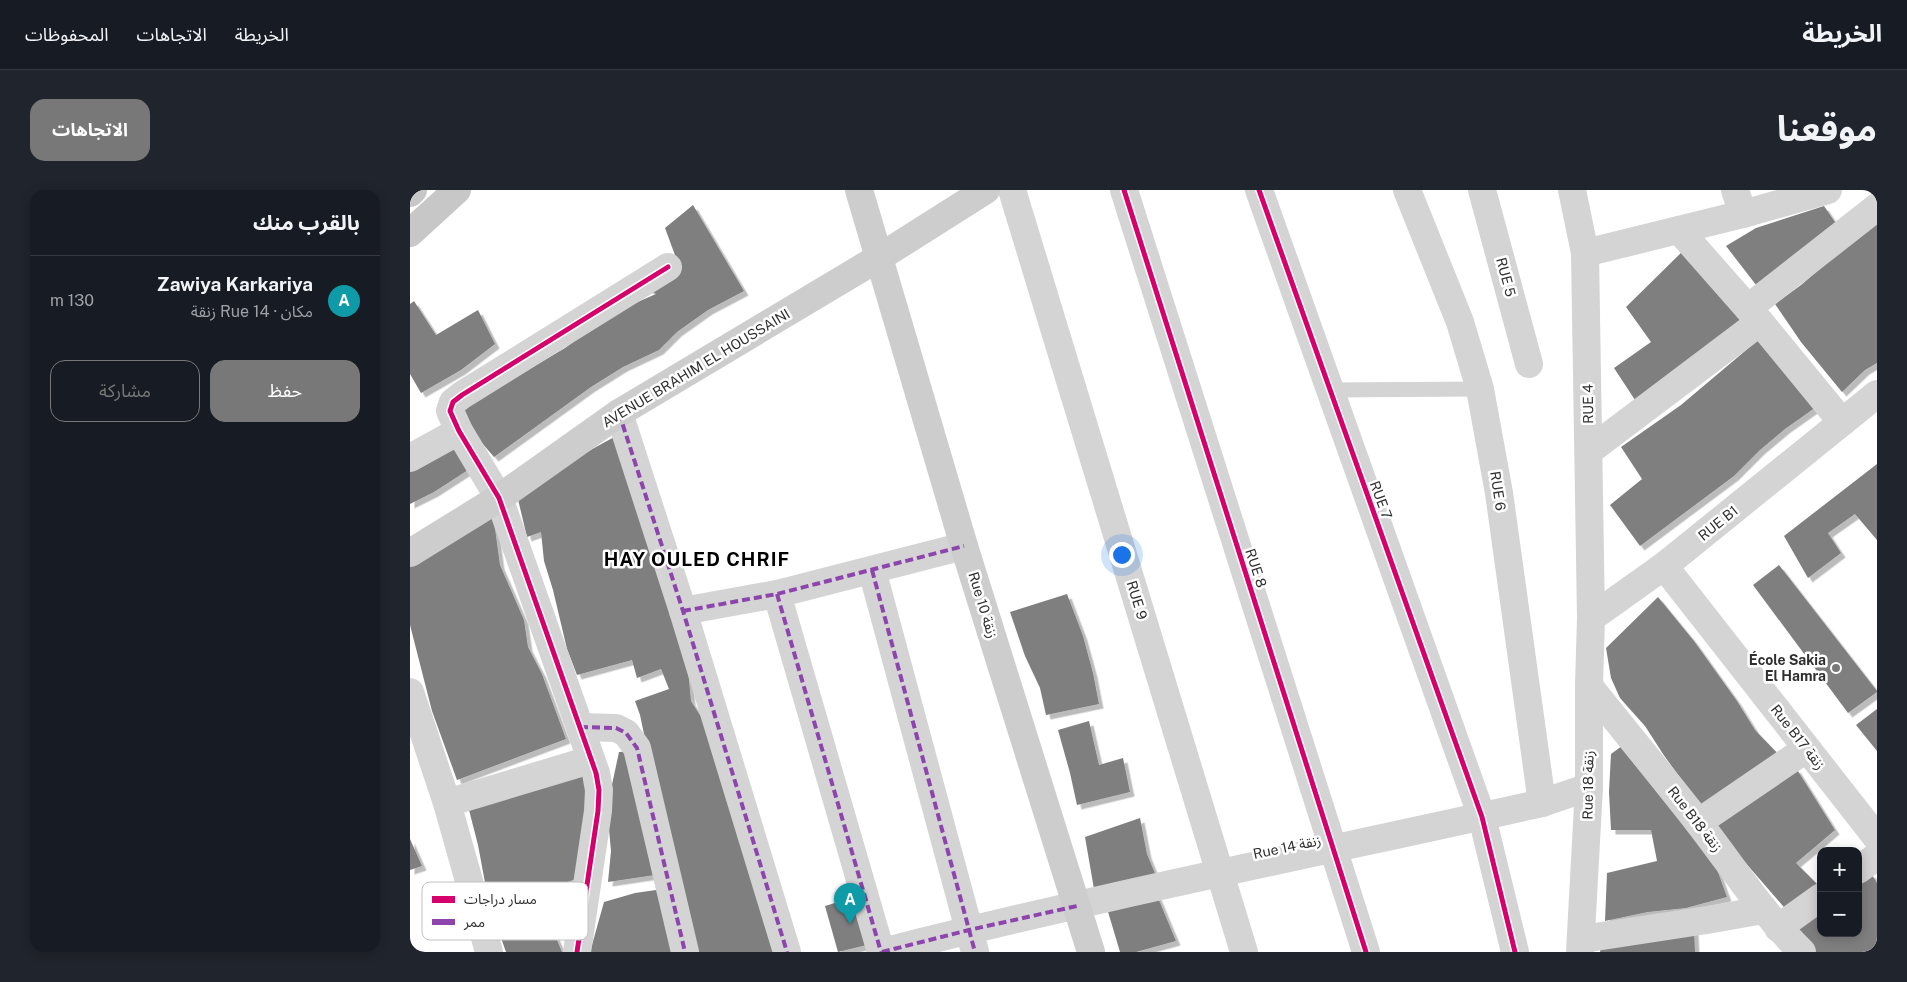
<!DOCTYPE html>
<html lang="ar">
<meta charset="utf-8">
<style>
:root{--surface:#171b24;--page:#20242c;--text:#f1f3f6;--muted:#9ea1a6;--line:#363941;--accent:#787878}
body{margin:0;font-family:"Public Sans","Noto Sans Arabic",sans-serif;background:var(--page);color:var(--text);direction:rtl}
.controls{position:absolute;right:15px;bottom:15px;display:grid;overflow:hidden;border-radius:10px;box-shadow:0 2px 12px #0003}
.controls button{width:45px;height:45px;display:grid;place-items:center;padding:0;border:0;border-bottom:1px solid var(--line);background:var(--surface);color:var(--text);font:25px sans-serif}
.you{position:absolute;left:711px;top:364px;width:18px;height:18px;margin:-12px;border:4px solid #fff;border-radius:50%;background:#1a73e8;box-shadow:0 0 0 8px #1a73e833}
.badge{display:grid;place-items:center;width:32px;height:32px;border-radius:50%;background:var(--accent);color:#fff;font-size:16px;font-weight:700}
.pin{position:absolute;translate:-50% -41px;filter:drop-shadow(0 1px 2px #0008)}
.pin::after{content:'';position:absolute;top:26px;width:18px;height:15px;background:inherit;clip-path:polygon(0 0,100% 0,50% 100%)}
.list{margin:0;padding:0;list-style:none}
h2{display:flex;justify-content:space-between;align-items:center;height:65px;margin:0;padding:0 20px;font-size:21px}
h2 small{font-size:16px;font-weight:400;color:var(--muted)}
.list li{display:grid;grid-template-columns:32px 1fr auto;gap:15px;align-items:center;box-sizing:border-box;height:90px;padding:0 20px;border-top:1px solid var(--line)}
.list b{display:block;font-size:19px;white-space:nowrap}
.list p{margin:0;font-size:16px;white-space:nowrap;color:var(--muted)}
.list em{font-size:16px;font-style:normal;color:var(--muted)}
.actions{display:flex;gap:10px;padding:15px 20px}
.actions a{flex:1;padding:11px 0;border:1px solid var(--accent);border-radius:15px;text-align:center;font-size:18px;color:var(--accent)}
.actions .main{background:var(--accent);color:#fff}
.map{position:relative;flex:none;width:1467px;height:762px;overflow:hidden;direction:ltr;border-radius:15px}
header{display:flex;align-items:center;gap:30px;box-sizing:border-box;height:70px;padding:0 25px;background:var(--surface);border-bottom:1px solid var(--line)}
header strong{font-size:24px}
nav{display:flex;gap:28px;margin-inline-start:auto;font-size:18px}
.intro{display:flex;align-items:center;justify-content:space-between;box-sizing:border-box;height:120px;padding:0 30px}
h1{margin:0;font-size:35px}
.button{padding:12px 22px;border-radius:15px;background:var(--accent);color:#fff;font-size:18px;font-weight:700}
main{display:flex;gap:30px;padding:0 30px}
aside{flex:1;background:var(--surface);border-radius:15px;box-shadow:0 2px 12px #0003}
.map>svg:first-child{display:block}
.building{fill:#7f7f7f;filter:url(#shadow)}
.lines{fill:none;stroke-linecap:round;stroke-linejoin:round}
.lane{stroke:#d4d4d4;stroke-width:15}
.street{stroke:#d4d4d4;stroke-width:28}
.secondary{stroke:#cdcdcd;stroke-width:28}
.primary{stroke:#c7c7c7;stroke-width:28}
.quiet{stroke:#8e44ad;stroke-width:4;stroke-dasharray:8 4;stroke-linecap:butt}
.cycleway-casing{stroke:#fff;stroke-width:8}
.cycleway{stroke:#d6006c;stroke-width:5}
.poi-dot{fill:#787878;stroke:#fff;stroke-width:2}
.labels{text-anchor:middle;stroke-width:5;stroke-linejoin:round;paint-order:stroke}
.street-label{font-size:14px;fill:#2f2f2f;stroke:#fff}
.poi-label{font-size:14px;font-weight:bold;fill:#2f2f2f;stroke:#fff;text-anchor:end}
.district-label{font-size:19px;font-weight:bold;letter-spacing:1px;fill:#000;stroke:#fff}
.key{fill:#fff;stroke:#c1c1c1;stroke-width:1}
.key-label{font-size:14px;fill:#2f2f2f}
</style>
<header>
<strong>الخريطة</strong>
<nav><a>الخريطة</a><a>الاتجاهات</a><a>المحفوظات</a></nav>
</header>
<div class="intro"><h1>موقعنا</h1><a class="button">الاتجاهات</a></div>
<main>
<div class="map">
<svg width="1467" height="762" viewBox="0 0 1467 762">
<defs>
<filter id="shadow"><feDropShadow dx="4.5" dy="4.5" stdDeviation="0" flood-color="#0004"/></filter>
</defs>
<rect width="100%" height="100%" fill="#fff"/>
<g class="building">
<polygon points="283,15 334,101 298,120 267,142 249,160 213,177 181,197 84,267 43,219 121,178 155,158 188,134 223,114 246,104 234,96 269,76 255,38"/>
<polygon points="1414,16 1429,38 1350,100 1316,56 1346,38"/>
<polygon points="1467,30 1467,173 1455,180 1432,202 1391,152 1365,114 1391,95"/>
<polygon points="1279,55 1338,129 1227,213 1204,178 1241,152 1216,117"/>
<polygon points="4,111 26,145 68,120 85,154 51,180 11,203 0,184 0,114"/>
<polygon points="1354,145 1409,215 1375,239 1350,260 1324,286 1230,356 1200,315 1232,289 1211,257 1271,215"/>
<polygon points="206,246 277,469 281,511 302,544 372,762 285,762 238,563 230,525 225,511 259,499 251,479 227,488 222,470 167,485 157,459 143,400 134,371 131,342 117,347 106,301"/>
<polygon points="41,248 58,280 24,302 0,314 0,274"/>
<polygon points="1467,274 1467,350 1445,324 1418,343 1431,363 1398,388 1374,346"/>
<polygon points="83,324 90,375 114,430 118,457 132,484 156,549 47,590 22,521 0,435 0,372"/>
<polygon points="1369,375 1467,501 1467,502 1438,523 1343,395"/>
<polygon points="657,404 673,446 683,483 689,514 636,525 630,498 615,466 600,422"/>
<polygon points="1248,407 1284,451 1327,511 1345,540 1373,569 1293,620 1253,564 1235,536 1210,508 1201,488 1196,458"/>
<polygon points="1467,519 1467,561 1446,535"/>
<polygon points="679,531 689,575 713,568 720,602 667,615 660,583 648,540"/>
<polygon points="1216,553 1300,660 1317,707 1276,718 1238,722 1195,731 1197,683 1247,671 1241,640 1201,640 1199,602 1201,564"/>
<polygon points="220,561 245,685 198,692 201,661 197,618 209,562"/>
<polygon points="1386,578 1425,640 1386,673 1411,698 1380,724 1327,663 1307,635"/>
<polygon points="180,580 174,686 149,695 157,728 142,738 152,762 96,762 79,714 68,655 58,616"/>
<polygon points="730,628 737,664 746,686 684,699 675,647"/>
<polygon points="0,649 12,676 0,680"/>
<polygon points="1461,683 1467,693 1467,762 1404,762 1385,734 1411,718 1411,743 1448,743 1448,693"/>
<polygon points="253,699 266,762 180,762 194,712 225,703"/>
<polygon points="746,703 766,751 726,762 710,762 696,715"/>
<polygon points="451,705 465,753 428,762 415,716"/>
<polygon points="1284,738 1285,762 1190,762 1191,756"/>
</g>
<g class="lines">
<polyline class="lane" points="920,200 1070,199"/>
<g class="street">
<polyline points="602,0 834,762"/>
<polyline points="714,0 956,762"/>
<polyline points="849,0 1072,627 1105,762"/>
<polyline points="997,0 1050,132 1070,199 1089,303 1132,613"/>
<polyline points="1072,0 1119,174"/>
<polyline points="1162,0 1175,63 1181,428 1179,496 1179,597 1170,762"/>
<polyline points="1325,0 1333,24"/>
<polyline points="1269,40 1350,132 1432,232"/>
<polyline points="1175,63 1333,24 1418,0"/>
<polyline points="1338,118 1467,17"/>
<polyline points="209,223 273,421 377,762"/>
<polyline points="1179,261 1350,132"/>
<polyline points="0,268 49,241"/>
<polyline points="1254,376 1467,648"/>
<polyline points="462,380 565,762"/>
<polyline points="367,404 471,762"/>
<polyline points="273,421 367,404 554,356"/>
<polyline points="1181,428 1254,376 1467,204"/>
<path d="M1179 496C1215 541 1252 586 1288 632 1323 677 1351 722 1392 762"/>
<polyline points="0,502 37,613 79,762"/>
<polyline points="170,537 206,538 216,543 227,558 275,762"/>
<polyline points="37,613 180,570"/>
<polyline points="1289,632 1396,559"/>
<polyline points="1448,680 1467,666"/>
<polyline points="1368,738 1411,707"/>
<polyline points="1172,749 1297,730 1353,720"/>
<polyline points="167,762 188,621 189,600 186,583 89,308 49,241 40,221 43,212 52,205 258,77"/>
<path d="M472 762C691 706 912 662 1132 613L1179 597"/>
</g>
<g class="secondary">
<polyline points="449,0 554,356 681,762"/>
<polyline points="0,363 89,308 209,223 470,67 576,0"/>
</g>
<g class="primary">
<polyline points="0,3 3,0"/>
<polyline points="0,43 47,0"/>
</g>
<g class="quiet">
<polyline points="209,223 273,421 377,762"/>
<polyline points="462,380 565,762"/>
<polyline points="367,404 471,762"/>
<polyline points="273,421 367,404 554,356"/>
<polyline points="170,537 206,538 216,543 227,558 275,762"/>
<polyline points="472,762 559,740 667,716"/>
</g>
<g class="cycleway-casing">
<g id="cycleway">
<polyline points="714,0 956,762"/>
<polyline points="849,0 1072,627 1105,762"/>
<polyline points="167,762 188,621 189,600 186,583 89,308 49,241 40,221 43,212 52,205 258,77"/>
</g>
</g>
<use href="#cycleway" class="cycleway"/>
</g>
<circle class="poi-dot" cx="1426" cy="478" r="5"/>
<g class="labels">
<g class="street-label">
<text transform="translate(1096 87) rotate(75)" y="5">RUE 5</text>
<text transform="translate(286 178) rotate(-31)" y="5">AVENUE BRAHIM EL HOUSSAINI</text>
<text transform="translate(1178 214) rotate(-91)" y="5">RUE 4</text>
<text transform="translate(1088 301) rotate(81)" y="5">RUE 6</text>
<text transform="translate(971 310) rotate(70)" y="5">RUE 7</text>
<text transform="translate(1308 333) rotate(-39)" y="5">RUE B1</text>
<text transform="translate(846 378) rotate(72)" y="5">RUE 8</text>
<text transform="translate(727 410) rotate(73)" y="5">RUE 9</text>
<text transform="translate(573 415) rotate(73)" y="5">Rue 10 زنقة</text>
<text transform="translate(1388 547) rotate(52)" y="5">Rue B17 زنقة</text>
<text transform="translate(1178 595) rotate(-89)" y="5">Rue 18 زنقة</text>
<text transform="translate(1285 629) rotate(52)" y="5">Rue B18 زنقة</text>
<text transform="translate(877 657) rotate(-12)" y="5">Rue 14 زنقة</text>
</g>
<g class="poi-label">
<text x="1416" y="475">École Sakia<tspan x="1416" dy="16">El Hamra</tspan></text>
</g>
<g class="district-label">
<text x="287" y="376">HAY OULED CHRIF</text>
</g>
</g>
<rect x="12" y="692" width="166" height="58" rx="8" class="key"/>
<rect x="22" y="706" width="23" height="7" fill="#d6006c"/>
<rect x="22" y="729" width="23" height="6" fill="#8e44ad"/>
<g class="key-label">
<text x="54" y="714">مسار دراجات</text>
<text x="54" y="737">ممر</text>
</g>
</svg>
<div class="controls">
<button>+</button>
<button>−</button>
</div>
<div class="you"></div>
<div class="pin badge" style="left:440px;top:734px;background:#0f9aa8">A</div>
</div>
<aside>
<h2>بالقرب منك<small></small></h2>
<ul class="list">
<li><span class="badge" style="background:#0f9aa8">A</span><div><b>Zawiya Karkariya</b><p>مكان · Rue 14 زنقة</p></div><em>130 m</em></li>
</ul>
<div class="actions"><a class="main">حفظ</a><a>مشاركة</a></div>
</aside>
</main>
